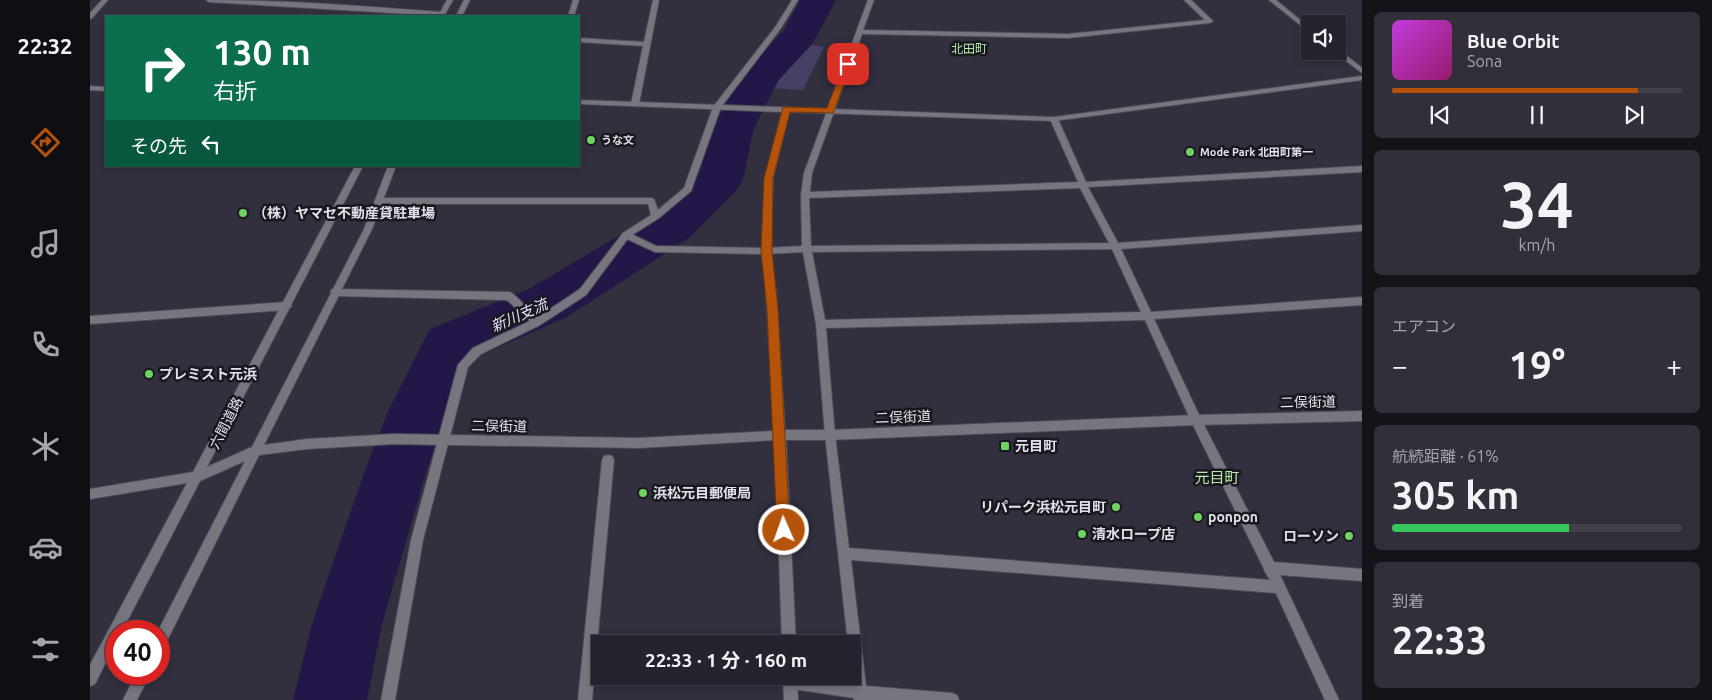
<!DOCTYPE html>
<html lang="ja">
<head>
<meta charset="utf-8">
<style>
	body { margin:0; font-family:Ubuntu,"Noto Sans JP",sans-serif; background:#322f3b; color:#f1f3f6; height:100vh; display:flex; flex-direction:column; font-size:19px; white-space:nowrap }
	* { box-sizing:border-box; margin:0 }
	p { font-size:16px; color:#a4a4aa }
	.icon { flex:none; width:28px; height:28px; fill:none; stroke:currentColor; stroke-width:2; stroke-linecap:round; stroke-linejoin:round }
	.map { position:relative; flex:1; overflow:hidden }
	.details { display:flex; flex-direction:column; gap:12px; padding:12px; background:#15131a; width:350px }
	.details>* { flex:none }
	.hud { position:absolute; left:15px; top:15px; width:475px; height:152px; border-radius:0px; box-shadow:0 2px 8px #0003,0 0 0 1px #42404b; background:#0b6e4f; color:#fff; overflow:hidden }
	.controls { position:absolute; left:1211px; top:15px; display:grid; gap:10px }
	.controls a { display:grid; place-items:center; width:45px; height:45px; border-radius:0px; background:#26232f; box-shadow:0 2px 8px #0003,0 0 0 1px #42404b; font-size:25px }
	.speed { position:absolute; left:15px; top:620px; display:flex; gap:10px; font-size:25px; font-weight:700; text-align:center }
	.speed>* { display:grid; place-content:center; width:65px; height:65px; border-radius:50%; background:#26232f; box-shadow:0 2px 8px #0003,0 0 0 1px #42404b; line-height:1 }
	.speed .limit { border:8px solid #d22; background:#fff; color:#111 }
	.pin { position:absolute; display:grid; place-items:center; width:42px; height:42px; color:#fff; margin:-21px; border-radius:10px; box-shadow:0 2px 8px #0006 }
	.me { position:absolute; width:55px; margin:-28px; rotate:358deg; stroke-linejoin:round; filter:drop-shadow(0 0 4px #0008) }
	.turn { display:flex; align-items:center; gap:18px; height:105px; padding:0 25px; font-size:22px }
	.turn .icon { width:65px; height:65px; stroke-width:2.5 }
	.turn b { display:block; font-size:35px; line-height:42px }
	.then { display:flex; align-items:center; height:48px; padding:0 25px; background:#0003; gap:10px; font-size:19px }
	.big { font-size:38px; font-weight:700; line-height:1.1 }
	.details .card { flex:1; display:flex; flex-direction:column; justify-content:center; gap:8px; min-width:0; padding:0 18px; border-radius:8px; background:#322f3b }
	.details .dial { align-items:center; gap:0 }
	.dial b { font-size:65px; line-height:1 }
	.song { display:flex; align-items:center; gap:15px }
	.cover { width:60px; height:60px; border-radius:8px; background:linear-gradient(135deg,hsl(290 70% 55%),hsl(320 70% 35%)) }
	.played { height:5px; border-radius:2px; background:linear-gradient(90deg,#b45309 85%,#42404b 85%) }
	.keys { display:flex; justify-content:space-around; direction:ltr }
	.heat { display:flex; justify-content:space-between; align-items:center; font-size:28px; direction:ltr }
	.charge { height:8px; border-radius:4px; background:linear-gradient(90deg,#34c759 61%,#42404b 0) }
	.trip { position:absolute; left:501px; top:635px; width:270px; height:50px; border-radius:0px; background:#26232f; box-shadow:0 2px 8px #0003,0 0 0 1px #42404b; font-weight:700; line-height:50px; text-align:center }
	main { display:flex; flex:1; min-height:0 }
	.dock { display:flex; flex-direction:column; width:90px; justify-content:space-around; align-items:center; background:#0f0e13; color:#a4a4aa }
	.dock .icon { width:35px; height:35px }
	.dock .active { color:#b45309 }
	.dock b { font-size:22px; color:#f1f3f6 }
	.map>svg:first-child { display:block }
	.green { fill:#464065 }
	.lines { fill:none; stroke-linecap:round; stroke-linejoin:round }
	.river { fill:#241748; fill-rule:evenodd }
	.minor-casing { stroke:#4e4b5b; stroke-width:2 }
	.tertiary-casing { stroke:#4e4b5b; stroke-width:2 }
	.minor { fill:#77767e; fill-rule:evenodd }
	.tertiary { fill:#77767e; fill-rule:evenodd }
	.route { fill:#b45309; stroke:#753606 }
	.poi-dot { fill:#6ed361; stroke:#19181f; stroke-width:2 }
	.labels { text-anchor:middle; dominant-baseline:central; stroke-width:5; stroke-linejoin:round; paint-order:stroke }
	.far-poi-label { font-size:11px; font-weight:bold; fill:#e2e0eb; stroke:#19181f; text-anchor:start }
	.far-neighbourhood-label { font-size:12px; fill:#b4eaac; stroke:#19181f }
	.poi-label { font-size:14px; font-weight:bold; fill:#e2e0eb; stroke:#19181f; text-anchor:start }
	.street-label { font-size:14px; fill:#e2e0eb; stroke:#19181f }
	.water-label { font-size:15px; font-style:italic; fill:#e1dcff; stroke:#19181f }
	.neighbourhood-label { font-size:15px; fill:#b4eaac; stroke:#19181f }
</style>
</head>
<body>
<main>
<nav class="dock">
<b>22:32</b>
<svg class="icon active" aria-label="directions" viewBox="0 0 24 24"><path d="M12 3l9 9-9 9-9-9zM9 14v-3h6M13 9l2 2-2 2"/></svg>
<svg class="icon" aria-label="music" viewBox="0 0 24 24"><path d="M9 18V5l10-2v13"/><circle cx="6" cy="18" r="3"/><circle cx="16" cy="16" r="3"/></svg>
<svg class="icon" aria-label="phone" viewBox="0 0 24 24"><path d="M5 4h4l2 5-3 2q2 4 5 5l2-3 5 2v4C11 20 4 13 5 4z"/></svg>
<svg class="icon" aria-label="climate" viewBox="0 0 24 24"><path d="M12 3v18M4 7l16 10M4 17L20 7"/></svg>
<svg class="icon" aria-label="car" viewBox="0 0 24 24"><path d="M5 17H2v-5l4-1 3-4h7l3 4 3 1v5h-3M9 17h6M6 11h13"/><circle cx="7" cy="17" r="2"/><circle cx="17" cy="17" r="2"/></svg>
<svg class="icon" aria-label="filters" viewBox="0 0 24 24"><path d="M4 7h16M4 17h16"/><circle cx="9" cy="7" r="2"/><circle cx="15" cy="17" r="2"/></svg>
</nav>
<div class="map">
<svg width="1272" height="700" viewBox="0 0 1272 700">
	<rect width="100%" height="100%" fill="#322f3f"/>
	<path class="green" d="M711,43l23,4 -21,43 -35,-2z"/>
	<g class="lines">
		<path class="river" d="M710,0h36l-23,43 -35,38 -25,50 -10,49 -7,11 -47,47 -122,79 -98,43 -23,51 -20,62 -44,151 -15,76h-74l19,-76 52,-151 24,-62 42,-82 99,-40 126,-75 44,-40 12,-43 30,-55 43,-46z"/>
		<g class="minor-casing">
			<g id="minor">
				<path d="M12,0h6l-16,18 -2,1v-6z"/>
				<path d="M116,0c79,0 157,6 236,12l3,2 -3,2 -233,-14z"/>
				<path d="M483,0h6l-5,16h-6z"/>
				<path d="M563,0h6l-20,104 -4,2 -4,-2 12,-58 -64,-4v-4l65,4z"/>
				<path d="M702,0h6l-17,28 -60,79 -30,84 -32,27 -30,19 -43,58 -46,30 -59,29 -13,13 -45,173 -28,160h-14l30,-160 47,-175 15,-17 57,-27 -23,-21 -172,-4 -5,-4 2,-3 177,3 3,1 26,24 42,-28 43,-56 28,-18 -3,-11h-269l-4,-3 4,-3h272l3,1 4,11 26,-22 29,-81 63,-81z"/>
				<path d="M778,0h6l-11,30 205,4 137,-14 -21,-20h7l22,21 -3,2 -142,15 -206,-4 -50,139 -2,19 268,-10 -28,-63 4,-2 4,2 28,63 276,-16v6l-274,15 30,56 244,-18v6l-241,18 30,63 211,-15v8l-208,14 46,98 74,145 88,7v12l-82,-6 59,125h-14l-49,-107 -425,-33 15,126 86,7 5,2 2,5h-105v-2l-68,-10 -2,-5 2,-5 5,-2 61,8v-40h-4l-23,-209 -9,-111 -13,-72 -37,2 -4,-3 4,-3 36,-2 -1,-51 3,-22zM990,188l29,55 -298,3 -2,-48zM1022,249l29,63 -316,8 -13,-68zM1055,320l47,103 71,144 2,5 5,8 -421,-32 -14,-113 -9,-107z"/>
				<path d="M1179,0h7l34,28v5z"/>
				<path d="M1248,49l24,19v5l-29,-22h5z"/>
				<path d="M0,86l16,1v4l-16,-1z"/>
				<path d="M197,302l5,4 -5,4 -197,14v-8z"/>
				<path d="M518,455l4,1 2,4 -22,240h-14l24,-240 2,-4z"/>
			</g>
		</g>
		<g class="tertiary-casing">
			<g id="tertiary">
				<path d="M357,0h6l-9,16h-6z"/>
				<path d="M374,0h6l-8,16h-6z"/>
				<path d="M1272,76v4l-308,41 -265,-9 -16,66 -3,73 6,40 9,139h45l366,-15 166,-4v10l-166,4 -366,15h-44l10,204h-14l-7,-204 -136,8 -245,-4 -87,5 -48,6 -95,192 -5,1 -1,-17 87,-170 -45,20 -78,150h-6v11l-21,42 -5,2v-21l97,-182 -97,16v-10l103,-17 162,-306h8l-156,301 45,-20 112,-218 24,-63h8l-24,63 -108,216 43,-6 87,-5 245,4 135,-7 -8,-140 -4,-37 -107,-2 -32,-15 -1,-2 1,-2h6l27,13 106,2 3,-70 17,-66 -203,-8v-4l475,17z"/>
				<path d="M46,674h14l-13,26h-14z"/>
				<path d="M693,676h14l1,24h-14z"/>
			</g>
		</g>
		<use href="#minor" class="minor"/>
		<use href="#tertiary" class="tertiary"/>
	</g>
	<path class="route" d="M758,61l4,3 -19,49 -43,-1 -17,66 -1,73 6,58 12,221 -1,4 -5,2 -5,-2 -2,-4 -10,-221 -6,-58 3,-73 19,-71 44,1 17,-44z"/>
	<g class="poi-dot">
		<circle cx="501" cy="140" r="5"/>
		<circle cx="1100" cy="152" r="5"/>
		<circle cx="153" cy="213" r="5"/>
		<circle cx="59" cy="374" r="5"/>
		<rect x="910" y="441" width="10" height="10" rx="2.5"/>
		<circle cx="553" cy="493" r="5"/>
		<circle cx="1026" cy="507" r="5"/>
		<circle cx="1108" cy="517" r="5"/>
		<circle cx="992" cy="534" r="5"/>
		<circle cx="1259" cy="536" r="5"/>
	</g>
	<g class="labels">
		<g class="far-poi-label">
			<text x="511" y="140">うな文</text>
			<text x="1110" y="152">Mode Park 北田町第一</text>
		</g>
		<g class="far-neighbourhood-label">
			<text x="879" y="48">北田町</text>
		</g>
		<g class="poi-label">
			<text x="163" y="213">（株）ヤマセ不動産貸駐車場</text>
			<text x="69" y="374">プレミスト元浜</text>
			<text x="925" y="446">元目町</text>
			<text x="563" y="493">浜松元目郵便局</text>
			<text x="1016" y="507" text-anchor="end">リパーク浜松元目町</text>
			<text x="1118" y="517">ponpon</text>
			<text x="1002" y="534">清水ロープ店</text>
			<text x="1249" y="536" text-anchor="end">ローソン</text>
		</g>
		<g class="street-label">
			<text transform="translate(1218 402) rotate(-1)">二俣街道</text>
			<text transform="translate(813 417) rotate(-2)">二俣街道</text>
			<text transform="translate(136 423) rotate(-63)">六間道路</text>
			<text transform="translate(409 426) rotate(1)">二俣街道</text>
		</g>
		<g class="water-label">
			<text transform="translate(429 315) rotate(-24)">新川支流</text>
		</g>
		<g class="neighbourhood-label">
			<text x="1127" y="477">元目町</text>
		</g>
	</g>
</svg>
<div class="controls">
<a><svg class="icon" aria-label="sound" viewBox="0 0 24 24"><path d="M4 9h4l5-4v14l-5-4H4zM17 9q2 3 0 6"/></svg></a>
</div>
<div class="speed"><div class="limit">40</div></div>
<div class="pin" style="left:758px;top:64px;background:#d93025"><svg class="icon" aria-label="arrive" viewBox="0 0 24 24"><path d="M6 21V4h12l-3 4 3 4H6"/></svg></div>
<svg class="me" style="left:694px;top:530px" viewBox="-20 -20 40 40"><circle r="17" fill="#b45309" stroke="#fff" stroke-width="3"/><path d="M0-11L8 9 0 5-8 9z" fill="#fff"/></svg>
<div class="trip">22:33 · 1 分 · 160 m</div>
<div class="hud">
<div class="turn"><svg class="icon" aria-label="right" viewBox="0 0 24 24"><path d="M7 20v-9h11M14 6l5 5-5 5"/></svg><div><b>130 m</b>右折</div></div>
<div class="then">その先<svg class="icon" aria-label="left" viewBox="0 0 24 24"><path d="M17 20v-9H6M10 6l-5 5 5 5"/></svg></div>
</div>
</div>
<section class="details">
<div class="card">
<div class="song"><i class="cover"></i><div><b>Blue Orbit</b><p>Sona</p></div></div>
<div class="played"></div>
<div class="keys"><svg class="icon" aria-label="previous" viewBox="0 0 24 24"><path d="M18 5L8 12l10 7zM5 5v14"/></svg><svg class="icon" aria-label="pause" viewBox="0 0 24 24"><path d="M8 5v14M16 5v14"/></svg><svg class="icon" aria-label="next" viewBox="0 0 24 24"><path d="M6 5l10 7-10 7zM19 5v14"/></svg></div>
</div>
<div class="card dial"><b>34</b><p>km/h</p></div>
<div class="card"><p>エアコン</p>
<div class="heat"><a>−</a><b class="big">19°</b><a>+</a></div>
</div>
<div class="card"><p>航続距離 · 61%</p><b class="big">305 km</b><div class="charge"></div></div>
<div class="card"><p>到着</p><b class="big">22:33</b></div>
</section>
</main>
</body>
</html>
